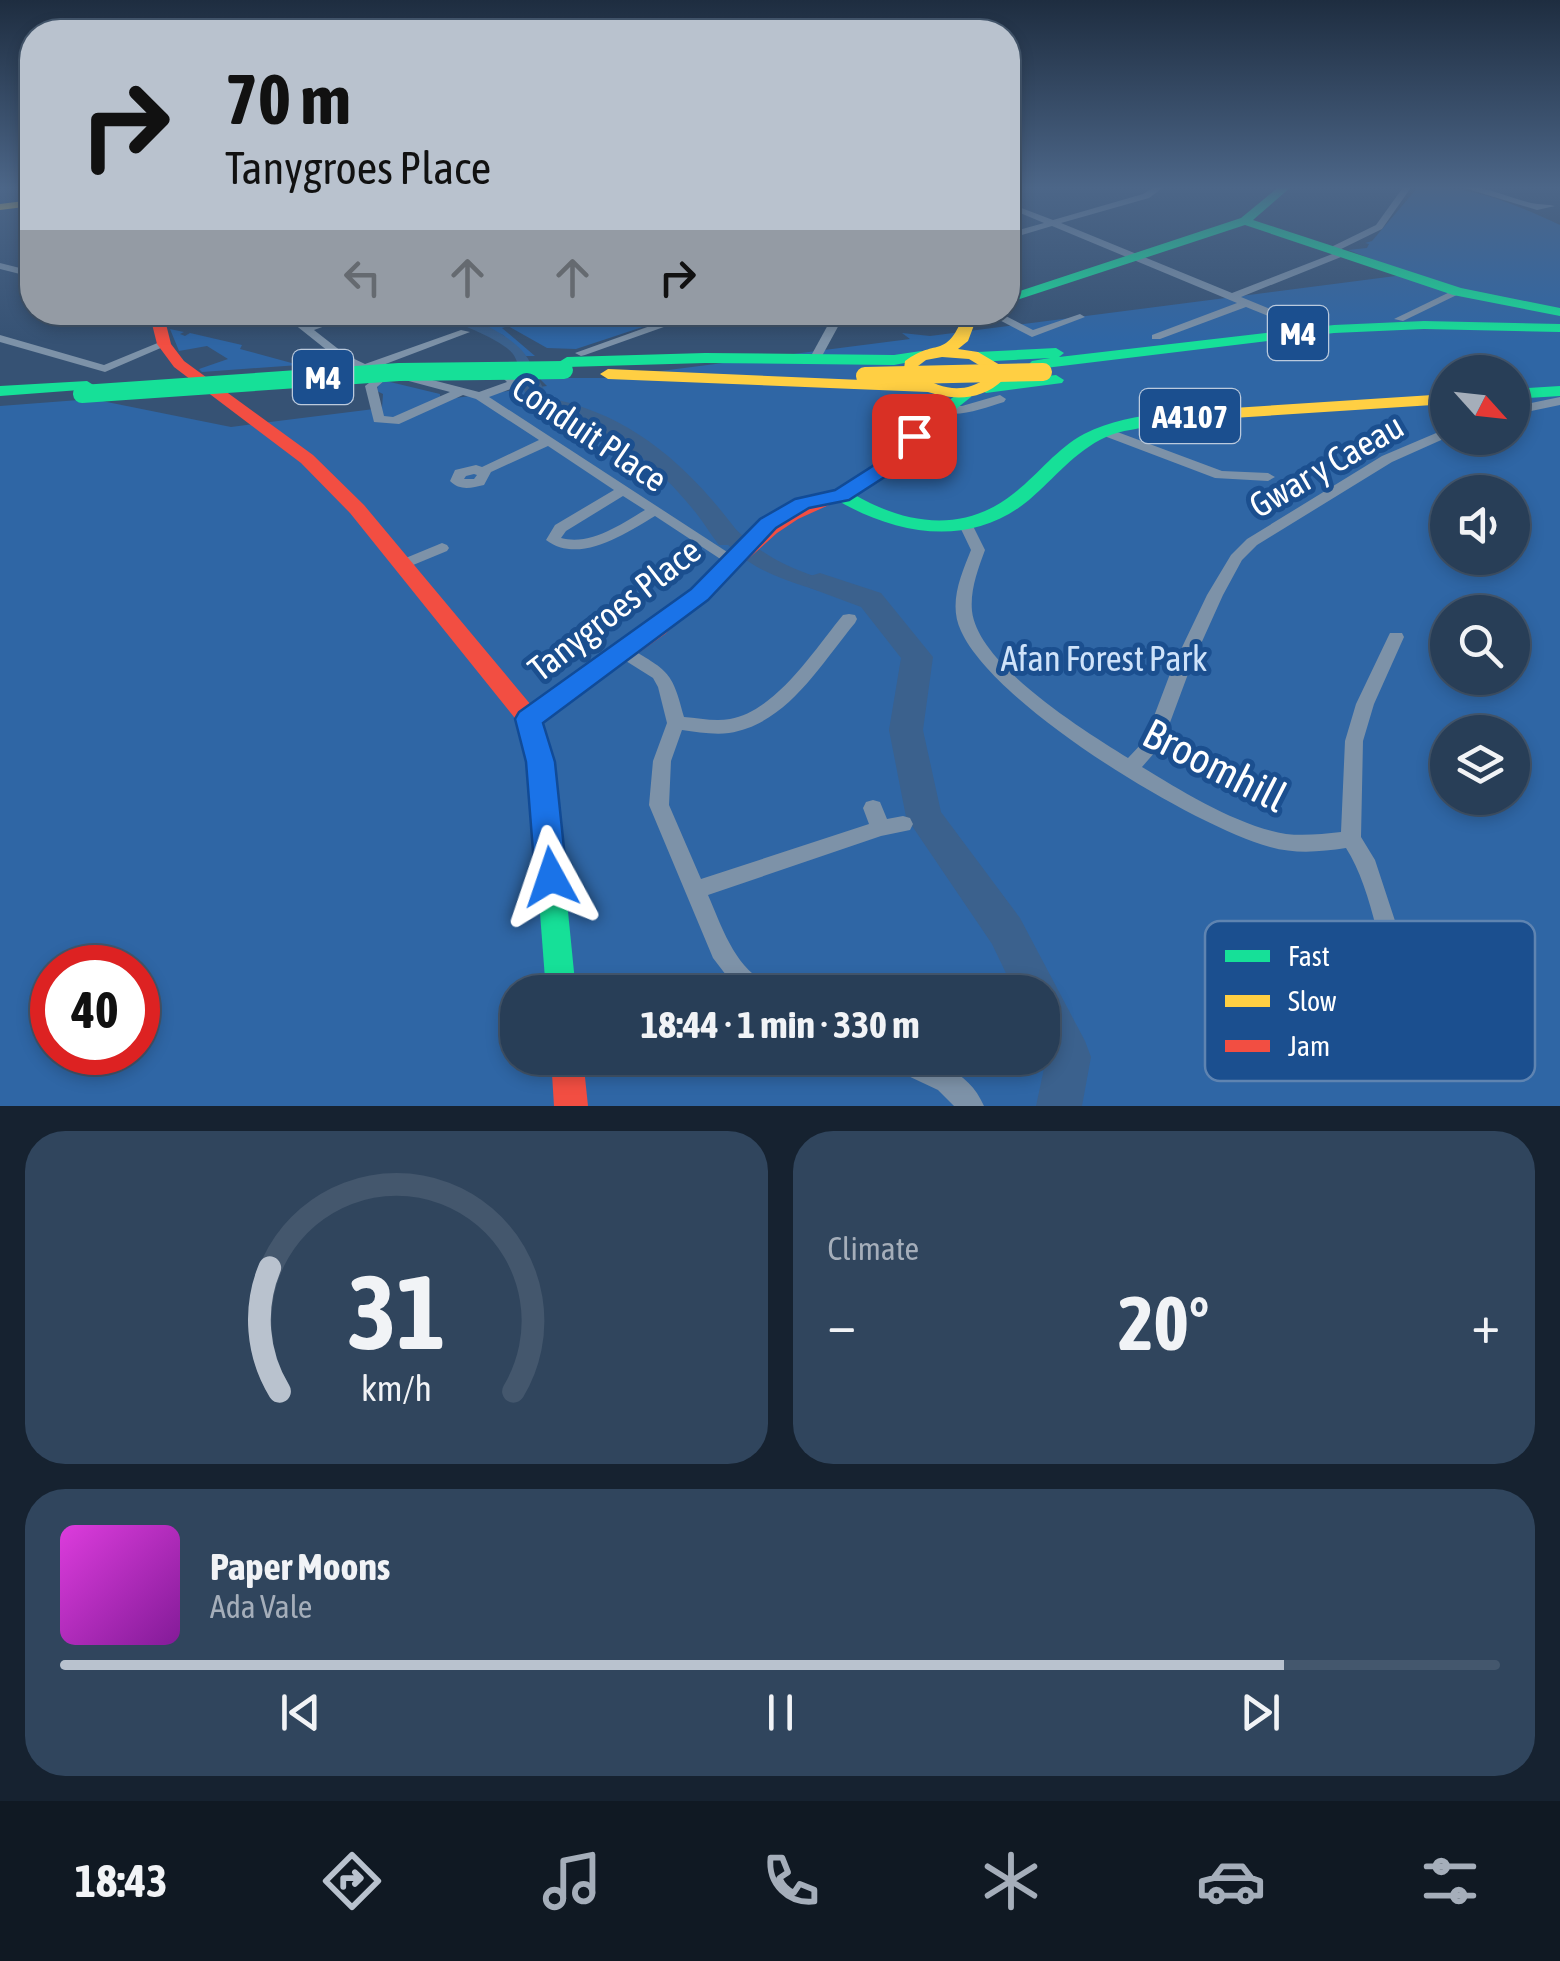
<!DOCTYPE html>
<html lang="en">
<head>
<meta charset="utf-8">
<style>
	body { margin:0; font-family:"Asap Condensed",sans-serif; background:#30455d; color:#f1f3f6; height:100vh; display:flex; flex-direction:column; font-size:38px; white-space:nowrap }
	* { box-sizing:border-box; margin:0 }
	p { font-size:32px; color:#a5aeba }
	.icon { flex:none; width:55px; height:55px; fill:none; stroke:currentColor; stroke-width:2; stroke-linecap:round; stroke-linejoin:round }
	.map { position:relative; height:1106px; overflow:hidden }
	.panel { display:flex; flex-direction:column; gap:25px; padding:25px; background:#162230; flex:1 }
	.panel>* { flex:none }
	.top-card { position:absolute; left:20px; top:20px; width:1000px; height:305px; border-radius:40px; box-shadow:0 5px 15px #0003,0 0 0 2px #44576d; background:#b9c2ce; color:#111; overflow:hidden }
	.needle { width:65px; rotate:117deg }
	.buttons { position:absolute; left:1430px; top:355px; display:grid; gap:20px }
	.buttons a { display:grid; place-items:center; width:100px; height:100px; border-radius:50%; background:#283e57; box-shadow:0 5px 15px #0003,0 0 0 2px #44576d; font-size:50px }
	.speed { position:absolute; left:30px; top:945px; display:flex; gap:20px; font-size:50px; font-weight:700; text-align:center }
	.speed>* { display:grid; place-content:center; width:130px; height:130px; border-radius:50%; background:#283e57; box-shadow:0 5px 15px #0003,0 0 0 2px #44576d; line-height:1 }
	.speed .limit { border:15px solid #d22; background:#fff; color:#111 }
	.pin { position:absolute; display:grid; place-items:center; width:85px; height:85px; color:#fff; margin:-42px; border-radius:20px; box-shadow:0 5px 15px #0006 }
	.me { position:absolute; width:110px; margin:-55px; rotate:355deg; stroke-linejoin:round; filter:drop-shadow(0 0 8px #0008) }
	.turn { display:flex; align-items:center; gap:35px; height:210px; padding:0 40px; font-size:45px }
	.turn .icon { width:130px; height:130px; stroke-width:2.5 }
	.turn b { display:block; font-size:70px; line-height:85px }
	.lanes { display:flex; align-items:center; height:95px; padding:0 40px; background:#0003; justify-content:center; gap:50px; direction:ltr }
	.lanes .off { opacity:.35 }
	.big { font-size:75px; font-weight:700; line-height:1.1 }
	.panel .card { flex:1; display:flex; flex-direction:column; justify-content:center; gap:15px; min-width:0; padding:0 35px; border-radius:40px; background:#30455d }
	.panel .dial { align-items:center; gap:0 }
	.dial svg { height:260px; overflow:visible; fill:none; stroke:#44576d; stroke-width:7; stroke-linecap:round; text-anchor:middle }
	.dial text { fill:#f1f3f6; stroke:none }
	.song { display:flex; align-items:center; gap:30px }
	.cover { width:120px; height:120px; border-radius:15px; background:linear-gradient(135deg,hsl(300 70% 55%),hsl(290 70% 35%)) }
	.played { height:10px; border-radius:5px; background:linear-gradient(90deg,#b9c2ce 85%,#44576d 85%) }
	.keys { display:flex; justify-content:space-around; direction:ltr }
	.heat { display:flex; justify-content:space-between; align-items:center; font-size:55px; direction:ltr }
	.panel .tiles { flex:1; display:grid; gap:25px; grid-template-columns:1fr 1fr }
	.card:last-child { grid-column:span 2 }
	.trip { position:absolute; left:500px; top:975px; width:560px; height:100px; border-radius:40px; background:#283e57; box-shadow:0 5px 15px #0003,0 0 0 2px #44576d; font-weight:700; line-height:100px; text-align:center }
	.tab-bar { display:flex; height:160px; justify-content:space-around; align-items:center; background:#101923; color:#a5aeba }
	.tab-bar .icon { width:70px; height:70px }
	.tab-bar .active { color:#b9c2ce }
	.tab-bar b { font-size:45px; color:#f1f3f6 }
	.map>svg:first-child { display:block }
	.green { fill:#2f66a5; fill-rule:evenodd }
	.water { fill:#3b618d }
	.lines { fill:none; stroke-linecap:round; stroke-linejoin:round }
	.river { fill:#3b618d; fill-rule:evenodd }
	.street { fill:#7d92a8; fill-rule:evenodd }
	.fast { fill:#16e098; fill-rule:evenodd }
	.slow { fill:#ffcf43; fill-rule:evenodd }
	.jam { fill:#f24e42; fill-rule:evenodd }
	.fast-bridge { stroke:#16e098; stroke-width:18 }
	.slow-bridge { stroke:#ffcf43; stroke-width:18 }
	.route { fill:#1a73e8; stroke:#114b97; stroke-width:2.5 }
	.labels { text-anchor:middle; dominant-baseline:central; stroke-width:10; stroke-linejoin:round; paint-order:stroke }
	.shield { fill:#1b4f8f; stroke:#bbcadd; stroke-width:2.5 }
	.shield-label { font-size:32px; font-weight:bold; fill:#fff }
	.street-label { font-size:35px; fill:#fff; stroke:#1b4f8f }
	.park-label { font-size:35px; fill:#cfe3fa; stroke:#1b4f8f }
	.near-street-label { font-size:42px; fill:#fff; stroke:#1b4f8f }
	.key { fill:#1b4f8f; stroke:#5f84b1; stroke-width:2.5 }
	.key-label { font-size:28px; fill:#fff }
</style>
</head>
<body>
<div class="map">
<svg width="1560" height="1106" viewBox="0 0 1560 1106">
	<rect width="100%" height="100%" fill="#365274"/>
	<g class="green">
		<path d="M1419,186c51,0 95,17 141,39v881h-1560v-700l92,-7 139,28 151,-19 1,-14 -6,-3 1,-7 8,-3 54,13v6l107,-14 -8,-8h67l304,-39 -8,-6 28,3 481,-62 -63,-24 19,-2 2,-4 -4,-1 7,-2zM1448,372h64v66h-64zM1448,492h64v66h-64zM1448,612h64v66h-64zM1448,732h64v66h-64zM52,968h86v84h-86zM518,992h524v66h-524z"/>
		<path d="M448,313h237l-109,36 -29,-1 -39,-22 -6,2 33,28h-10l-22,-21z"/>
		<path d="M170,329l14,3 -4,2 5,2 5,-3 52,12 -2,4 59,16 -97,7 -3,-3 29,-10 -21,-13 -28,5z"/>
	</g>
	<g class="water">
		<path d="M436,313c27,-1 70,18 88,40 11,14 16,34 28,49l47,13 -11,4c-17,-9 -46,-3 -59,-20 -9,-11 -7,-32 -16,-45 -11,-15 -58,-31 -77,-41z"/>
		<path d="M715,507c48,56 77,62 144,84l-6,10c-66,-21 -115,-27 -151,-91z"/>
	</g>
	<g class="lines">
		<g class="river">
			<path d="M558,400c81,19 137,73 185,139l-4,6h-20c-8,-10 -15,-22 -23,-32 -39,-49 -85,-86 -146,-101l-3,-5 3,-5z"/>
			<path d="M820,573l61,20 52,64 -10,73 18,82 79,106 65,123 6,16 -9,49h-46l10,-47 -4,-8v-59h-27l-23,-48 -86,-127 -17,-87 12,-72 -40,-51 -51,-19 -4,-6 4,-6z"/>
		</g>
		<g class="street">
			<path d="M1008,186h8l-8,3z"/>
			<path d="M1156,186h9l-16,12 -88,25 171,70 108,-42h6v4l-105,42 63,26v4h-8l-50,-20 -86,32h-8v-4l85,-32 -185,-77 -44,13v-6l36,-10 -36,-15v-5l45,17 90,-26z"/>
			<path d="M1404,186h8l-30,43 -47,23h-6v-4l47,-23z"/>
			<path d="M1458,186c25,-1 49,11 73,17 9,2 17,1 24,3l-18,4z"/>
			<path d="M0,263l32,8v6l-32,-8z"/>
			<path d="M1454,290l9,2 -60,29 -9,-2z"/>
			<path d="M279,312h12l17,13 39,-13h17l-50,18 32,25 19,9 96,-34 9,2 -95,36 3,3 -6,3 -34,-15z"/>
			<path d="M689,312h17l-121,43 -4,1 -6,-3z"/>
			<path d="M835,312h11l-24,44h-8l-2,-2z"/>
			<path d="M984,312h14l35,18 47,-16 5,3 -53,20z"/>
			<path d="M0,335l104,30 56,-23 4,-1 6,3 -65,28 -105,-30z"/>
			<path d="M386,370l6,4 -15,13 7,29 9,1 57,-25 -45,-12v-4l4,-2 70,18 28,-10 -7,-7 6,-4 14,9 -4,7 -27,10 252,164 -3,3h-10l-73,-48c-30,18 -76,49 -109,24l9,-15 59,-35 -66,-44 -57,26 -7,13c-13,3 -24,6 -34,-4l5,-11 21,-5 6,2 57,-27 -63,-41 -13,-4 -64,29 -25,-2 -9,-36zM474,474l3,1 -3,4h-10l2,-3zM623,496l22,14c-24,14 -54,36 -84,28l5,-7z"/>
			<path d="M1000,395l6,4 -2,3c-21,6 -48,18 -68,8l6,-4h20z"/>
			<path d="M1560,397v8l-48,10v-8z"/>
			<path d="M1104,427l118,44 46,2 7,4 -7,4 -53,-3 -116,-44 -1,-3z"/>
			<path d="M1448,428v9l-56,25 -135,83 -15,15 -19,35 -32,71 -29,78 -20,23c41,25 96,59 144,67 18,2 37,0 55,-2l4,-91 11,-37 32,-67 2,-4h12l2,4 -30,67 -11,37 -2,96 14,23 25,76 18,80 -4,8 -8,3 -8,-3 -4,-8c-10,-50 -21,-126 -48,-168 -26,4 -51,6 -76,-1 -79,-22 -275,-141 -309,-216 -13,-27 0,-56 10,-81l-11,-23 7,-4 5,1 13,26c-7,19 -15,40 -13,61 6,54 111,119 156,147l17,-18 28,-74 34,-71 24,-40 16,-16 135,-83z"/>
			<path d="M442,543l5,2 2,3 -2,3 -46,19 -8,-5 3,-3z"/>
			<path d="M849,614l6,1 2,4 -2,4c-35,42 -68,101 -126,110 -15,2 -32,-1 -47,-3l-11,31 -2,44 32,74 168,-55 -6,-16 3,-6 7,-2 7,2 7,17 16,-3 7,2 3,6 -3,6 -29,6 -173,59c14,32 27,74 61,89l4,8h-34l-26,-34 -64,-153 4,-44 14,-38 -9,-36 -5,-9 -35,-22 -2,-4 2,-4h12c39,24 42,23 54,69 15,1 31,5 46,2 46,-8 85,-70 113,-104z"/>
			<path d="M886,1058c39,-2 81,8 98,48h-30l-16,-16 -49,-23z"/>
		</g>
		<g class="fast">
			<path d="M1280,186h12l-39,34 208,68 99,20v8l-107,-21 -208,-70 -237,78v-8l233,-77z"/>
			<path d="M1424,321l136,3v8l-136,-3 -90,4 -297,36 -8,-5 3,-3 18,-3 -73,4 -8,-5 8,-5 79,-4 8,5 -5,4 275,-32z"/>
			<path d="M921,351l5,2v6l-32,6 -189,-2 -138,4 -8,-5 8,-5 138,-4 189,2z"/>
			<path d="M1056,375l8,5 -2,3 -76,10 -8,-5 8,-5z"/>
			<path d="M87,381l8,5 -2,3 -93,7v-10z"/>
			<path d="M1560,386v10l-48,3v-10z"/>
			<path d="M965,389l6,2v6l-44,35 -25,32 -47,31c52,30 109,38 158,-1 25,-19 43,-45 71,-60 25,-13 54,-18 82,-21 14,-1 33,-6 44,2 -14,11 -77,9 -104,22 -31,14 -51,41 -77,63 -59,49 -133,35 -194,-1l-2,-4 2,-4 55,-35 25,-32z"/>
			<path d="M546,810l9,3 4,8 17,171h-30l-13,-171 4,-8z"/>
		</g>
		<g class="slow">
			<path d="M32,200v6l-32,4v-6z"/>
			<path d="M965,312h14l-11,29 -10,8 20,3 22,13 3,15c-21,20 -48,21 -75,12l-320,-13 -8,-5 8,-5 301,13 -6,-5 2,-16c33,-24 41,0 60,-49zM942,357l27,2 18,11v8c-23,16 -45,12 -68,-3l-1,-9 8,-6z"/>
			<path d="M1448,394v10l-246,16 -8,-5 8,-5z"/>
		</g>
		<g class="jam">
			<path d="M149,312h14l8,32 13,17 129,94 51,50 167,200c46,-30 92,-59 134,-94 60,-49 99,-101 177,-122l9,6 -53,24 -21,14 -112,101 -123,88 12,40 5,59 -4,8 -9,3 -9,-3 -4,-8 -5,-59 -10,-40 -168,-209 -49,-50 -127,-96 -17,-23z"/>
			<path d="M551,1058h32l5,48h-34z"/>
		</g>
		<path class="fast-bridge" d="M82,394l317,-22 165,-2"/>
		<path class="slow-bridge" d="M865,376l178,-4"/>
	</g>
	<linearGradient id="sky" x2="0" y2="1"><stop stop-color="#1e2d40"/><stop offset="0.55" stop-color="#4c6688"/><stop offset="1" stop-color="#4c6688" stop-opacity="0"/></linearGradient>
	<rect width="1560" height="341" fill="url(#sky)"/>
	<path class="route" d="M914,430l10,6 -27,33 -48,31 -40,8 -33,20 -68,72 -165,123 12,39 12,115 -5,10 -11,4 -11,-4 -5,-10 -9,-115 -11,-43 4,-7 172,-123 69,-70 35,-20 40,-9 47,-30 25,-28z"/>
	<g class="labels">
		<g class="shield">
			<rect x="1268" y="306" width="60" height="54" rx="8"/>
			<rect x="293" y="350" width="60" height="54" rx="8"/>
			<rect x="1140" y="389" width="100" height="54" rx="8"/>
		</g>
		<g class="shield-label">
			<text x="1298" y="333">M4</text>
			<text x="323" y="377">M4</text>
			<text x="1190" y="416">A4107</text>
		</g>
		<g class="street-label">
			<text transform="translate(590 433) rotate(34)">Conduit Place</text>
			<text transform="translate(1326 465) rotate(-30)">Gwar y Caeau</text>
			<text transform="translate(614 609) rotate(-38)">Tanygroes Place</text>
		</g>
		<g class="park-label">
			<text x="1104" y="658">Afan Forest Park</text>
		</g>
		<g class="near-street-label">
			<text transform="translate(1215 765) rotate(27)">Broomhill</text>
		</g>
	</g>
	<rect x="1205" y="921" width="330" height="160" rx="15" class="key"/>
	<rect x="1225" y="950" width="45" height="12" fill="#16e098"/>
	<rect x="1225" y="995" width="45" height="12" fill="#ffcf43"/>
	<rect x="1225" y="1040" width="45" height="12" fill="#f24e42"/>
	<g class="key-label">
		<text x="1288" y="966">Fast</text>
		<text x="1288" y="1011">Slow</text>
		<text x="1288" y="1056">Jam</text>
	</g>
</svg>
<div class="buttons">
<a><svg class="needle" viewBox="-14 -14 28 28"><path d="M0-13l5 13h-10z" fill="#e53935"/><path d="M0 13l5-13h-10z" fill="#a5aeba"/></svg></a>
<a><svg class="icon" aria-label="sound" viewBox="0 0 24 24"><path d="M4 9h4l5-4v14l-5-4H4zM17 9q2 3 0 6"/></svg></a>
<a><svg class="icon" aria-label="search" viewBox="0 0 24 24"><circle cx="10" cy="10" r="6"/><path d="M15 15l6 6"/></svg></a>
<a><svg class="icon" aria-label="layers" viewBox="0 0 24 24"><path d="M12 4l9 5-9 5-9-5zM3 14l9 5 9-5"/></svg></a>
</div>
<div class="speed"><div class="limit">40</div></div>
<div class="pin" style="left:914px;top:436px;background:#d93025"><svg class="icon" aria-label="arrive" viewBox="0 0 24 24"><path d="M6 21V4h12l-3 4 3 4H6"/></svg></div>
<svg class="me" style="left:551px;top:877px" viewBox="-20 -20 40 40"><path d="M0-17L14 15 0 8-14 15z" fill="#1a73e8" stroke="#fff" stroke-width="4"/></svg>
<div class="trip">18:44 · 1 min · 330 m</div>
<div class="top-card">
<div class="turn"><svg class="icon" aria-label="right" viewBox="0 0 24 24"><path d="M7 20v-9h11M14 6l5 5-5 5"/></svg><div><b>70 m</b>Tanygroes Place</div></div>
<div class="lanes"><svg class="icon off" aria-label="left" viewBox="0 0 24 24"><path d="M17 20v-9H6M10 6l-5 5 5 5"/></svg><svg class="icon off" aria-label="ahead" viewBox="0 0 24 24"><path d="M12 20V5M6 11l6-6 6 6"/></svg><svg class="icon off" aria-label="ahead" viewBox="0 0 24 24"><path d="M12 20V5M6 11l6-6 6 6"/></svg><svg class="icon" aria-label="right" viewBox="0 0 24 24"><path d="M7 20v-9h11M14 6l5 5-5 5"/></svg></div>
</div>
</div>
<section class="panel">
<div class="tiles">
<div class="card dial"><svg viewBox="0 0 100 80">
<path d="M14 69A42 42 0 1 1 86 69"/>
<path d="M14 69A42 42 0 0 1 11 31" stroke="#b9c2ce"/>
<text x="50" y="56" font-size="32" font-weight="700">31</text>
<text x="50" y="72" font-size="11">km/h</text>
</svg></div>
<div class="card"><p>Climate</p>
<div class="heat"><a>−</a><b class="big">20°</b><a>+</a></div>
</div>
<div class="card">
<div class="song"><i class="cover"></i><div><b>Paper Moons</b><p>Ada Vale</p></div></div>
<div class="played"></div>
<div class="keys"><svg class="icon" aria-label="previous" viewBox="0 0 24 24"><path d="M18 5L8 12l10 7zM5 5v14"/></svg><svg class="icon" aria-label="pause" viewBox="0 0 24 24"><path d="M8 5v14M16 5v14"/></svg><svg class="icon" aria-label="next" viewBox="0 0 24 24"><path d="M6 5l10 7-10 7zM19 5v14"/></svg></div>
</div>
</div>
</section>
<nav class="tab-bar">
<b>18:43</b>
<svg class="icon active" aria-label="directions" viewBox="0 0 24 24"><path d="M12 3l9 9-9 9-9-9zM9 14v-3h6M13 9l2 2-2 2"/></svg>
<svg class="icon" aria-label="music" viewBox="0 0 24 24"><path d="M9 18V5l10-2v13"/><circle cx="6" cy="18" r="3"/><circle cx="16" cy="16" r="3"/></svg>
<svg class="icon" aria-label="phone" viewBox="0 0 24 24"><path d="M5 4h4l2 5-3 2q2 4 5 5l2-3 5 2v4C11 20 4 13 5 4z"/></svg>
<svg class="icon" aria-label="climate" viewBox="0 0 24 24"><path d="M12 3v18M4 7l16 10M4 17L20 7"/></svg>
<svg class="icon" aria-label="car" viewBox="0 0 24 24"><path d="M5 17H2v-5l4-1 3-4h7l3 4 3 1v5h-3M9 17h6M6 11h13"/><circle cx="7" cy="17" r="2"/><circle cx="17" cy="17" r="2"/></svg>
<svg class="icon" aria-label="filters" viewBox="0 0 24 24"><path d="M4 7h16M4 17h16"/><circle cx="9" cy="7" r="2"/><circle cx="15" cy="17" r="2"/></svg>
</nav>
</body>
</html>
